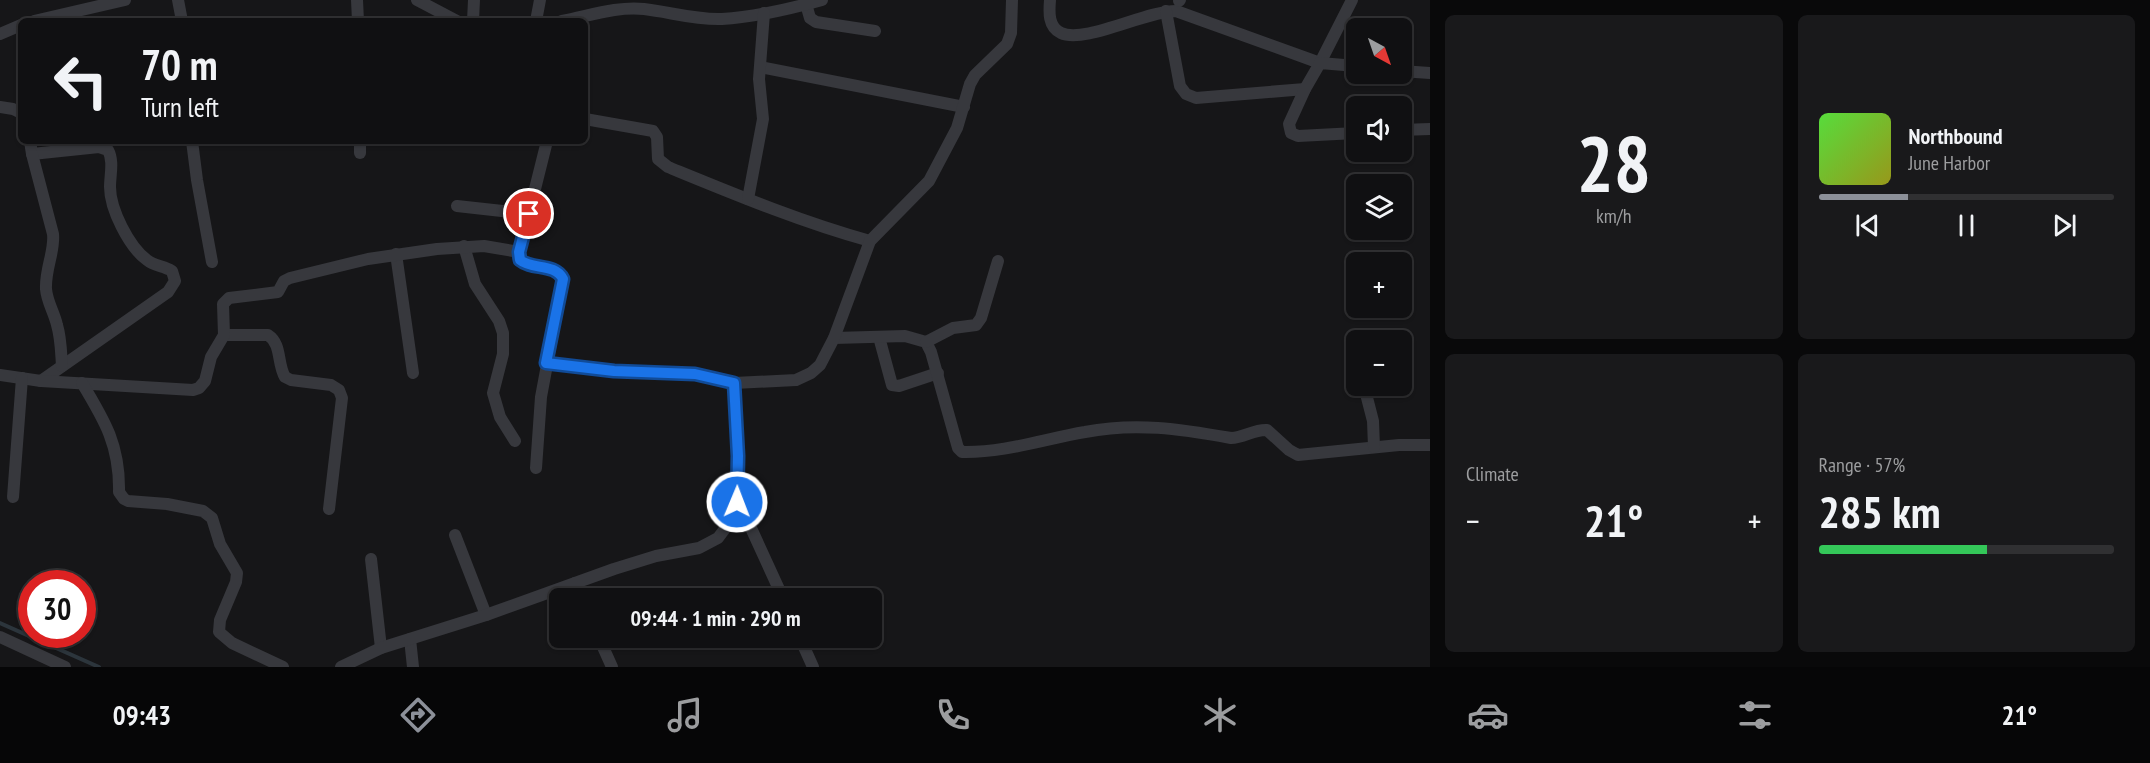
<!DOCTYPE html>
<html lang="en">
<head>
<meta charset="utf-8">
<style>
	body { margin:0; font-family:"PT Sans Narrow",sans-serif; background:#19191b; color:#f1f3f6; height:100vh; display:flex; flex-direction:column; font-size:22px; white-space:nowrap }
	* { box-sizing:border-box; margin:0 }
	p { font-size:20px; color:#9c9d9f }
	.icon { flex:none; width:33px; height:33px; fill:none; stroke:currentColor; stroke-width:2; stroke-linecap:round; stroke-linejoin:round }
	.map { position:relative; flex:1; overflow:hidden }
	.sheet { display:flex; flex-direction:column; gap:15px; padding:15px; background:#09090a; width:720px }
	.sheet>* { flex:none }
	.hud { position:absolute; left:18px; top:18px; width:570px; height:126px; border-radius:9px; box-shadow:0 2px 4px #0004,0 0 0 2px #303032; background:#101012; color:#f1f3f6; overflow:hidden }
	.needle { width:39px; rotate:140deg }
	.controls { position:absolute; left:1346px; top:18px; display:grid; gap:12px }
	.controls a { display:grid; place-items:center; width:66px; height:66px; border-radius:9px; background:#101012; box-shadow:0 2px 4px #0004,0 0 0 2px #303032; font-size:30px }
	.speed { position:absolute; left:18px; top:570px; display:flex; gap:12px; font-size:30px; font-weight:700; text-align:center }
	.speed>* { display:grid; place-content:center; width:78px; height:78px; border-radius:50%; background:#101012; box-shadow:0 2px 4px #0004,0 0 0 2px #303032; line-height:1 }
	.speed .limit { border:9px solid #d22; background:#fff; color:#111 }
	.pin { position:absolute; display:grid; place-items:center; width:51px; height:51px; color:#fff; margin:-26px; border:3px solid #fff; border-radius:50%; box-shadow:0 2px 6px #0007 }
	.me { position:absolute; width:66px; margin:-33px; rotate:1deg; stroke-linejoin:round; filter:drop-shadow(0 0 4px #0008) }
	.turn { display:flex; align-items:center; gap:21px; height:126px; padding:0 24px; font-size:27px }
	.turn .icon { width:78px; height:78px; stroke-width:2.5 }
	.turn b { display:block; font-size:42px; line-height:51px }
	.big { font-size:45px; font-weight:700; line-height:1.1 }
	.sheet .widget { flex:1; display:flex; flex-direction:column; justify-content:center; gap:9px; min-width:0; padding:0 21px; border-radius:9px; background:#19191b }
	.sheet .dial { align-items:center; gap:0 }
	.dial b { font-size:78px; line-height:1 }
	.song { display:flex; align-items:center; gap:18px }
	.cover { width:72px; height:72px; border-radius:9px; background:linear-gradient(135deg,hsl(110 70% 55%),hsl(60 70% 35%)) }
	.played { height:6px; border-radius:3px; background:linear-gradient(90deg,#8c9099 30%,#303032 30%) }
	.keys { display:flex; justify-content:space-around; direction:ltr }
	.heat { display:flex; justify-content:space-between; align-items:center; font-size:33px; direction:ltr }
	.charge { height:9px; border-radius:4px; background:linear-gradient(90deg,#34c759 57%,#303032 0) }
	.sheet .tiles { flex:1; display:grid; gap:15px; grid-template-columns:repeat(2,1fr) }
	.trip { position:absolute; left:549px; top:588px; width:333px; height:60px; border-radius:9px; background:#101012; box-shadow:0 2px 4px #0004,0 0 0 2px #303032; font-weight:700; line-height:60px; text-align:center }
	.tab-bar { display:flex; height:96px; justify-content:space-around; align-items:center; background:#060607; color:#9c9d9f }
	.tab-bar .icon { width:42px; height:42px }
	.tab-bar .active { color:#8c9099 }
	.tab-bar b { font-size:27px; color:#f1f3f6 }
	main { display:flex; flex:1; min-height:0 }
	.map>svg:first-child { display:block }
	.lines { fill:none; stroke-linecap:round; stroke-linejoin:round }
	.stream { stroke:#2c353c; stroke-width:4 }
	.street { stroke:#37383d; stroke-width:12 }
	.route-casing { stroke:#114b97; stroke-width:15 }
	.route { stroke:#1a73e8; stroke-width:10 }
</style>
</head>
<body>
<main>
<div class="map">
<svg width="1430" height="667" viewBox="0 0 1430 667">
	<rect width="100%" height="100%" fill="#161618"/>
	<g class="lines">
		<path class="stream" d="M0,623l99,44"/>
		<g class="street">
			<path d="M178,0l4,21"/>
			<path d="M357,0l1,21"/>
			<path d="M417,0l40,21"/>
			<path d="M1050,0c-1,12 -2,27 11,33 23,11 85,-22 115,-22l144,52 32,-63"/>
			<path d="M1179,1l1,-1"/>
			<path d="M806,4l4,14 6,4 59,9"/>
			<path d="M1166,11l14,75 6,8 10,4 109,-9"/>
			<path d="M34,21l91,-21"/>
			<path d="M473,21l1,-21"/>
			<path d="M536,21l4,-21"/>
			<path d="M562,21c27,-5 55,-15 82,-12 26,3 51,11 78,10 33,-2 68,-10 100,-19"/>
			<path d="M0,34l21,-9"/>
			<path d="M1356,66l-36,-3 -15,26 -16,35 2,9 7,3 58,-3"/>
			<path d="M760,67l204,40"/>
			<path d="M1401,71l29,2"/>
			<path d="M0,107l13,2 8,4"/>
			<path d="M585,119l68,12 4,6 1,22 10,8c66,27 133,55 202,74"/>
			<path d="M1401,130l29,-1"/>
			<path d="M30,141l2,13 67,-7 9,3c6,11 2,25 2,37 0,22 19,60 37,73 7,6 17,6 25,11l3,10 -7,11 -127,89"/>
			<path d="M192,141l5,39 15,82"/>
			<path d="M360,141v12"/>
			<path d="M32,154l21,80c2,17 -8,35 -7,55 1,13 8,23 11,36 4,13 4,27 5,41"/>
			<path d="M748,199l15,-80 -4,-40 5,-66"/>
			<path d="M457,206l72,8"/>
			<path d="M464,246l11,38 24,37 4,12v21l-10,39 7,24 15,24"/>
			<path d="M396,254l17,119"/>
			<path d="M224,335h44c14,9 9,29 17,42l6,3 40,5 8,5 3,8 -13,111"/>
			<path d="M879,337l13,48 7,1 39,-13"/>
			<path d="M834,338l71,-2 21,6 5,10 27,96 4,4c42,1 82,-13 123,-20 51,-10 95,-3 146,6 13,0 23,-9 36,-8l22,20 9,5 101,-10h31"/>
			<path d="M1352,338l4,17"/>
			<path d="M926,342l27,-14 23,-3 5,-7 17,-57"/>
			<path d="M547,363l67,8 81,3 39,9"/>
			<path d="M0,375l41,6 152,9 6,-2 6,-7 6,-24 13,-22 -1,-31 6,-6 49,-6 6,-11 6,-3 78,-19 69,-10 47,-3 35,6"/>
			<path d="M82,383c23,38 38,63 37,109l5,7 4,2 39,3 36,7 9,7 8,26 17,29 -1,9 -16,38 -1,12 13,11 51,24"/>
			<path d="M1364,386l9,35 1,26"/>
			<path d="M536,468l5,-71 22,-118 -7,-8 -33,-8 -5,-6 29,-116"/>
			<path d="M13,497l9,-119"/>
			<path d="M733,518l18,10 32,70"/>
			<path d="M455,535l31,80"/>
			<path d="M371,559l10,89"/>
			<path d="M575,583l7,15"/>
			<path d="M0,637l65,30"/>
			<path d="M599,638l13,29"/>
			<path d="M800,638l13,29"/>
			<path d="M410,639l3,28"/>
			<path d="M341,667l40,-19 105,-33 128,-46 42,-13 43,-8 19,-10 15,-20 4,-16 1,-46 -4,-73 62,-3 15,-7 9,-8 14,-27 36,-97 59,-60 28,-53 13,-44 5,-9 32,-31 4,-11 1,-33"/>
		</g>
	</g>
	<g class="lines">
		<g class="route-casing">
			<path id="route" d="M529,214l-10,38 1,8c12,10 35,3 43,19l-17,84 68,8 81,3 39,9 4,73 -1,46"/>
		</g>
		<use href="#route" class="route"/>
	</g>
</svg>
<div class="controls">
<a><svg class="needle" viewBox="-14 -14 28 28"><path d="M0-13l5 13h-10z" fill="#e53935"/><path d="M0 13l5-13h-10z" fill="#9c9d9f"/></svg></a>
<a><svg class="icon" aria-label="sound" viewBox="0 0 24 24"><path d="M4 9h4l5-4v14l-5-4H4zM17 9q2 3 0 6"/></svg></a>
<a><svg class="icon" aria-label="layers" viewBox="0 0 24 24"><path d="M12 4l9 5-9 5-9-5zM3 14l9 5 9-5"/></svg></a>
<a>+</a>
<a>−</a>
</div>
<div class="speed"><div class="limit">30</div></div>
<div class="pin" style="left:529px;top:214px;background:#d93025"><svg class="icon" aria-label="arrive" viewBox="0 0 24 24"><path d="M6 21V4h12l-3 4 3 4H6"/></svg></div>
<svg class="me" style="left:737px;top:502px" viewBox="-20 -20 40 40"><circle r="17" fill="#1a73e8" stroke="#fff" stroke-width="3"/><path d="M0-11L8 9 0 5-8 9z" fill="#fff"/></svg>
<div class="trip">09:44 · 1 min · 290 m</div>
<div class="hud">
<div class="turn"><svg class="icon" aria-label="left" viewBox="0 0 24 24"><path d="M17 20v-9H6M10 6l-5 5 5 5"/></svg><div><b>70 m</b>Turn left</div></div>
</div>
</div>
<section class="sheet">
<div class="tiles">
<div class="widget dial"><b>28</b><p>km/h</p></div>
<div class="widget">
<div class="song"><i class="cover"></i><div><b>Northbound</b><p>June Harbor</p></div></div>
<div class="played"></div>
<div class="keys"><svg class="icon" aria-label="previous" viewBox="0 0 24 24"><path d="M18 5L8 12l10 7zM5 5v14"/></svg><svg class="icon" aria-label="pause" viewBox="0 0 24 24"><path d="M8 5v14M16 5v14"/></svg><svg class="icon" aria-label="next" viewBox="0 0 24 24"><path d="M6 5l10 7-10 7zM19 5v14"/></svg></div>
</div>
<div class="widget"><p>Climate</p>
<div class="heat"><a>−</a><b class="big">21°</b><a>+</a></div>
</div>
<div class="widget"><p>Range · 57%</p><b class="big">285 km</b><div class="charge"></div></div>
</div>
</section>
</main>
<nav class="tab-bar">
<b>09:43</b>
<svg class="icon active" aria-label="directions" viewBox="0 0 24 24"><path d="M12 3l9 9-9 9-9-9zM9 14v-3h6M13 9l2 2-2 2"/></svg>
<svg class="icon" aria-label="music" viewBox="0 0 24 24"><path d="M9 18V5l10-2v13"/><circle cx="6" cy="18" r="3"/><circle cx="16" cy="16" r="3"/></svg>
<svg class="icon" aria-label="phone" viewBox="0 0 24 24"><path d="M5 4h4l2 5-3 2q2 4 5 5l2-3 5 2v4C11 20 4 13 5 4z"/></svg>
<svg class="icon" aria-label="climate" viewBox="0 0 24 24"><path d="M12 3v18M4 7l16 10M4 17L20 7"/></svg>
<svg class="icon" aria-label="car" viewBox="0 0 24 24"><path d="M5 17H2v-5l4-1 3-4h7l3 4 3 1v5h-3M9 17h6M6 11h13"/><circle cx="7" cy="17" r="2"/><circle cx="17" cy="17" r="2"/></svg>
<svg class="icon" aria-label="filters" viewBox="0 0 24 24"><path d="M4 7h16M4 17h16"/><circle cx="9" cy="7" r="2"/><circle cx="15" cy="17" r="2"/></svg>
<b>21°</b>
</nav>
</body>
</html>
